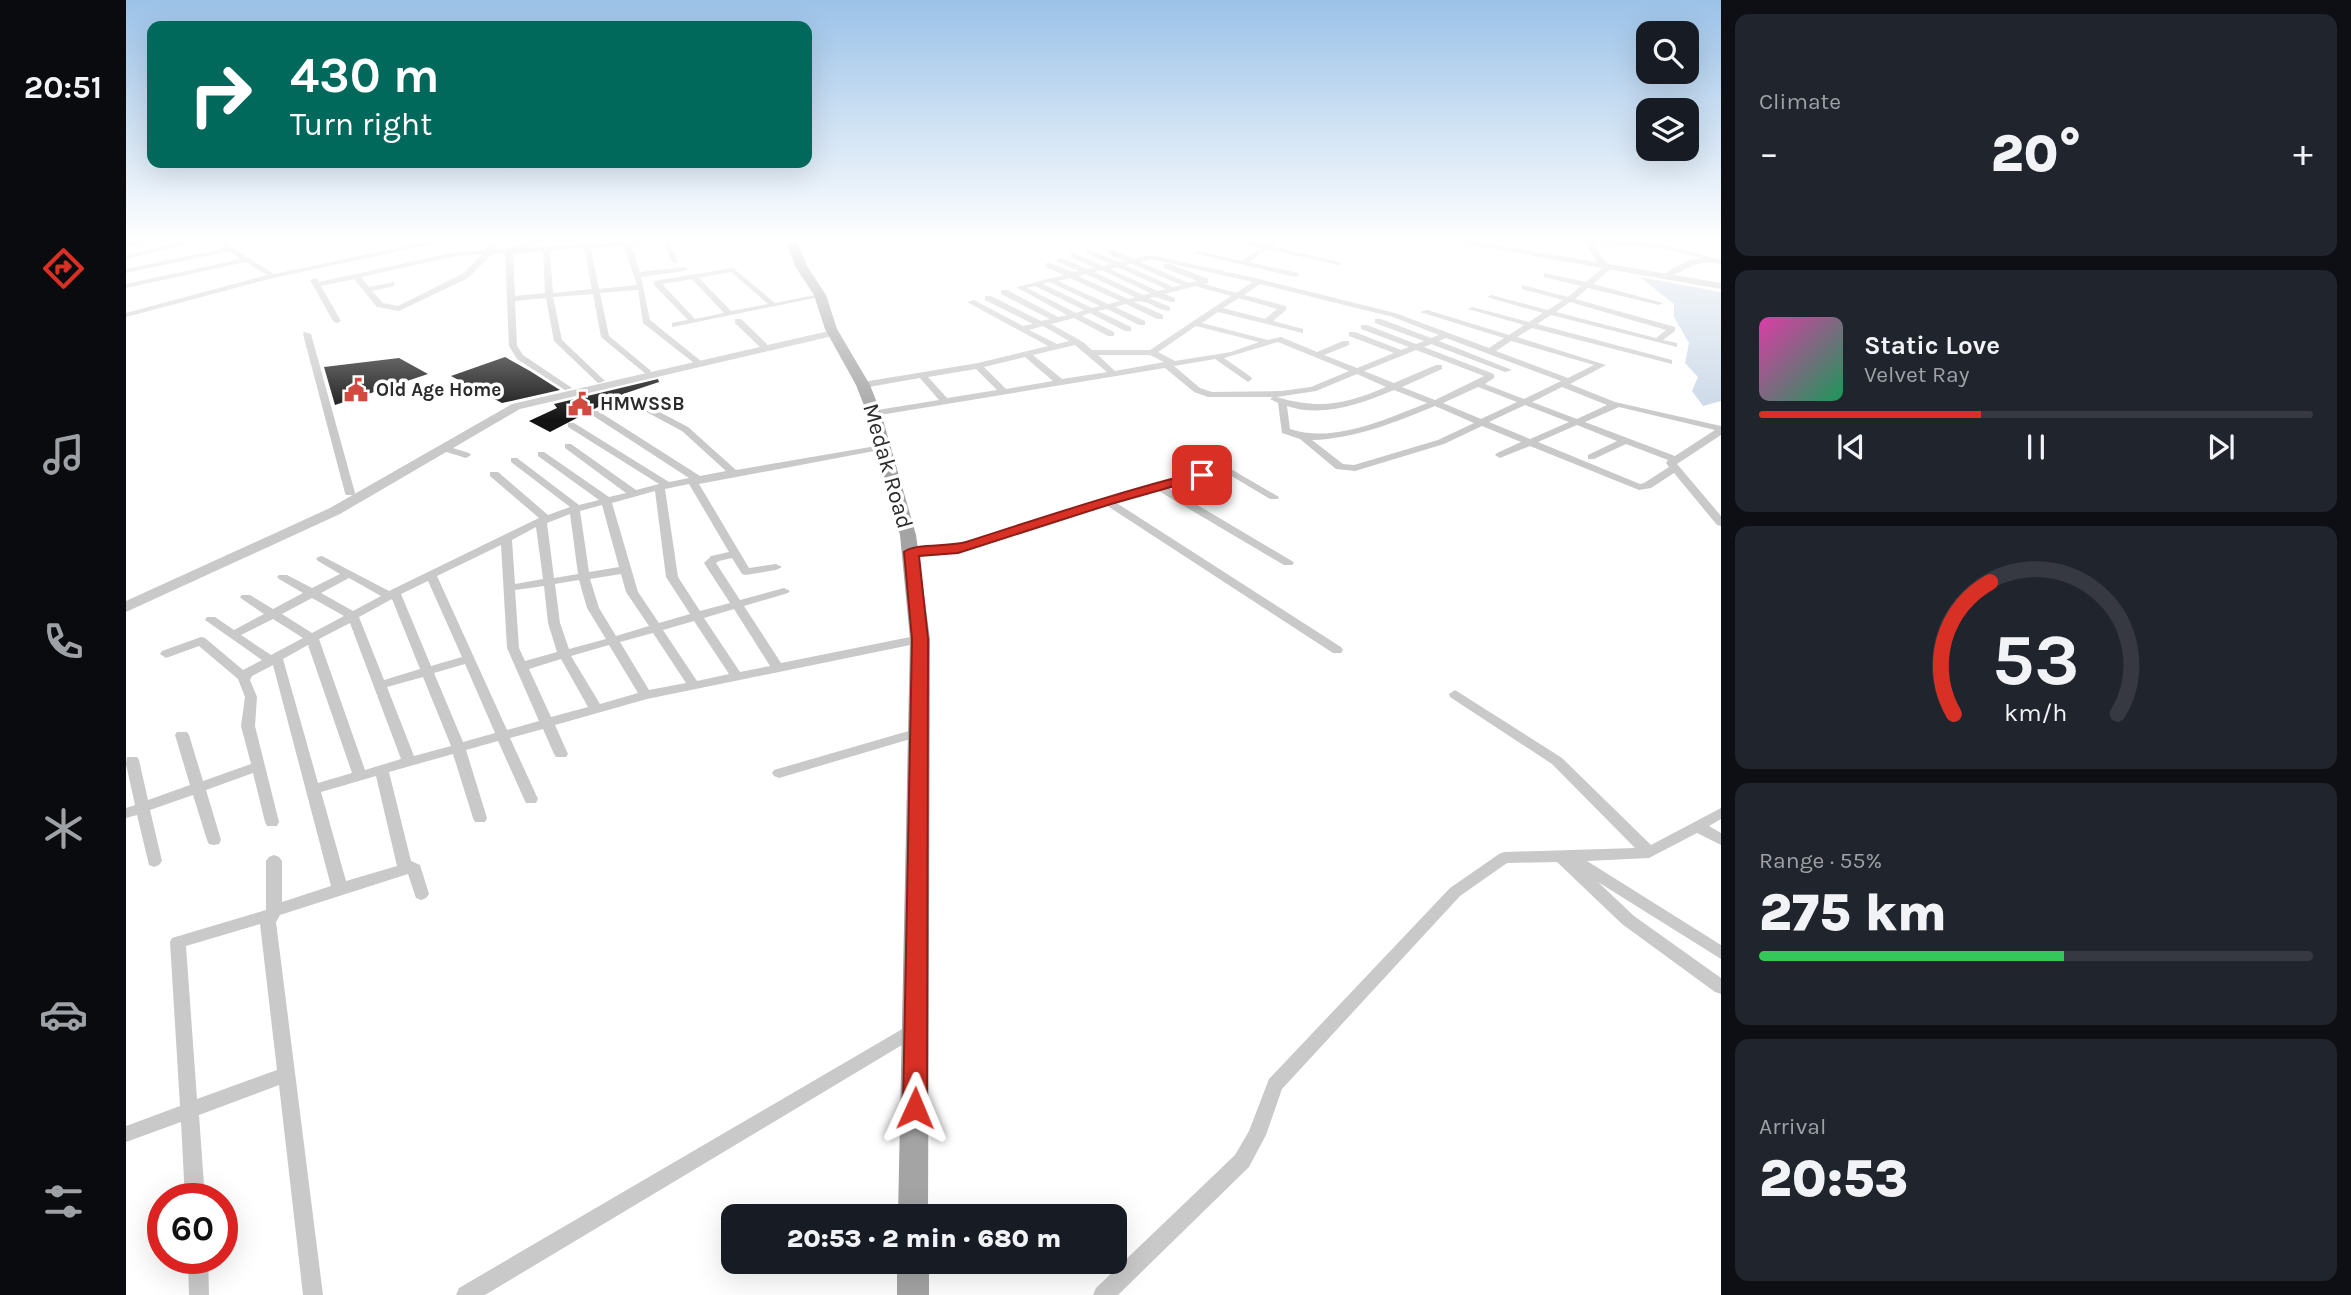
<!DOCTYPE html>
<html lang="en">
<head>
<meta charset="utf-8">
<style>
	body { margin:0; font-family:Karla,sans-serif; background:#20242c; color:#f1f3f6; height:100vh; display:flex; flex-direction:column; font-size:26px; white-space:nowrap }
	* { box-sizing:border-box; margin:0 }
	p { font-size:23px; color:#9ea1a6 }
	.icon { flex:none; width:38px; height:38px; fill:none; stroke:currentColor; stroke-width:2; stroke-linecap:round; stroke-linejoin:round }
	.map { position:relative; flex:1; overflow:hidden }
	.side { display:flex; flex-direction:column; gap:14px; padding:14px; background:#0d0f14; width:630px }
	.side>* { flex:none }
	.banner { position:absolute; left:21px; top:21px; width:665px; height:147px; border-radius:14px; box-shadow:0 7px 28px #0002; background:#00695c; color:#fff; overflow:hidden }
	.controls { position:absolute; left:1510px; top:21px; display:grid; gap:14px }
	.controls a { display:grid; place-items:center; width:63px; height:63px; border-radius:14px; background:#171b24; box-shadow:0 7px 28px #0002; font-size:35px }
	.speed { position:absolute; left:21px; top:1183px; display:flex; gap:14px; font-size:35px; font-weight:700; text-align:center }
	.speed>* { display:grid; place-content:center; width:91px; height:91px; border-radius:50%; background:#171b24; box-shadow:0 7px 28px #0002; line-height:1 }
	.speed .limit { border:10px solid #d22; background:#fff; color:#111 }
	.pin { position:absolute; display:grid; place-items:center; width:60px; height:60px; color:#fff; margin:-30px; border-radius:14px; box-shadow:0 4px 10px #0006 }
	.me { position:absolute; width:77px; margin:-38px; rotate:1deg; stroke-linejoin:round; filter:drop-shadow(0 0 5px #0008) }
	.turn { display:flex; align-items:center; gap:24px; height:147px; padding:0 28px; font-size:32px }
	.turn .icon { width:91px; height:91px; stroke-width:2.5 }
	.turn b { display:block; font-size:49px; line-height:60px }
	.big { font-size:52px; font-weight:800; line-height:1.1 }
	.side .tile { flex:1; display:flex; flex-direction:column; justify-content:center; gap:10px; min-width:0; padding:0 24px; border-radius:14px; background:#20242c }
	.side .dial { align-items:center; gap:0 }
	.dial svg { height:182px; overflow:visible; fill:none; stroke:#363941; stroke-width:7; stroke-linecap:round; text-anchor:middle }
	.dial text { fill:#f1f3f6; stroke:none }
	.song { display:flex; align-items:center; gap:21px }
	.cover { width:84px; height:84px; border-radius:10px; background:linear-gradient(135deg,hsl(320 70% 55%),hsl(150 70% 35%)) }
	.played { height:7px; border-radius:4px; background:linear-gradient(90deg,#d93025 40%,#363941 40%) }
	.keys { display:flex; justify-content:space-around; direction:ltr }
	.heat { display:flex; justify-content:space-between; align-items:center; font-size:38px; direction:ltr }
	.charge { height:10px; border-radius:5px; background:linear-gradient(90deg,#34c759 55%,#363941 0) }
	.trip { position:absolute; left:595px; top:1204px; width:406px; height:70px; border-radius:14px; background:#171b24; box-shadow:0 7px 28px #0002; font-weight:800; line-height:70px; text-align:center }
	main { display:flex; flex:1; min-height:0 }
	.tab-bar { display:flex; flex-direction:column; width:126px; justify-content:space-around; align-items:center; background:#090b0e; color:#9ea1a6 }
	.tab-bar .icon { width:49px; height:49px }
	.tab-bar .selected { color:#d93025 }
	.tab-bar b { font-size:32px; color:#f1f3f6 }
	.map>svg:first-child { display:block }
	.water { fill:#c9d7e7 }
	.building { fill:#131313 }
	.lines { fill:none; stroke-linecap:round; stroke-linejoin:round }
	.minor { fill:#c9c9c9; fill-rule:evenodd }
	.tertiary { fill:#c9c9c9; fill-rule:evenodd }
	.primary { fill:#a4a4a4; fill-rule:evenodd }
	.route { fill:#d93025; stroke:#8d1f18; stroke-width:2 }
	.labels { text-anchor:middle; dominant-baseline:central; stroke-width:7; stroke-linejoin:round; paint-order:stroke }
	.far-poi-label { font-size:19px; font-weight:bold; fill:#2c2c2c; stroke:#fff; text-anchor:start }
	.street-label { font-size:23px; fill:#2c2c2c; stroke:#fff }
</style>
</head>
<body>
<main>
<nav class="tab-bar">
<b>20:51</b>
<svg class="icon selected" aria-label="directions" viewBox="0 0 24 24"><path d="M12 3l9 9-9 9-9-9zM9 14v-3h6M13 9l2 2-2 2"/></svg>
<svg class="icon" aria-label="music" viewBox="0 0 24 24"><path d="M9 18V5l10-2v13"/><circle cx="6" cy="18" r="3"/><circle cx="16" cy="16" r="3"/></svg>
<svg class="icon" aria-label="phone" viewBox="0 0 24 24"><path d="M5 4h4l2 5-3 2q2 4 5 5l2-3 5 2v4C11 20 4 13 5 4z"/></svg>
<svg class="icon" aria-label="climate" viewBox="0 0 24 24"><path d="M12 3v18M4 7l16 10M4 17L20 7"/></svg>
<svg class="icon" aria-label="car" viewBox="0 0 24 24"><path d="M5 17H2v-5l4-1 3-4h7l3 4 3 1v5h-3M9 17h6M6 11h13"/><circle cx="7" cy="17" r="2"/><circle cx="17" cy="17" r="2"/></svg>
<svg class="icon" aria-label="filters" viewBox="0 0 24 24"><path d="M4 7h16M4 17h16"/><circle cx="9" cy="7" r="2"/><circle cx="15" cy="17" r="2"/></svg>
</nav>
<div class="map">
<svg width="1595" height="1295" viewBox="0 0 1595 1295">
	<rect width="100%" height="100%" fill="#fff"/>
	<path class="water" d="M1514,277l81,15v109l-18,5 -11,-15 6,-14 -13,-14 4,-20 -15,-26v-13z"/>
	<g class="building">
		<path d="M379,357l25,14 30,19 -58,13 -51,-27z"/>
		<path d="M273,358l29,16 -93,31 -11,-38z"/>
		<path d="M532,379l1,3 -36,12 -73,38 -21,-11 28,-13 -3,-4z"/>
	</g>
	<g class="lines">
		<g class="minor">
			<path d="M26,238h14l-40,10v-4z"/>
			<path d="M72,238h13l-85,21v-4z"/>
			<path d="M320,238h14l-187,40 -147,39v-4l141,-38 -21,-13 -120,26v-4l115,-25 -11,-8 -104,22v-4l99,-21 -4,-3 4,-2 49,31z"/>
			<path d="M366,238h7l-5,12c21,-2 38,-12 59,-12l-32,10 102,-6 2,-4 3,1 2,2 39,-1 9,23 -7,-2 -7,-18 -33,2 9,27 44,-5 4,2 -4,2 -43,6 9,43 51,41 -7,2 -51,-40 -5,-33 -38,3 9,43 41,34 1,2 -4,3 -46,-38 -8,-43 -40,3 9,43 43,41 -7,2 -44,-42 -8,-43 -31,3 2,45 6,9 49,33 -7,2 -48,-31 -8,-13 -4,-93 -13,1 -24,24 -69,33 -22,-4 -23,-28 -33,7 20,35 -4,2 -4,-2 -23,-41 7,-2 2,4 137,-30 30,-2zM498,246l13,39 -38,4 -8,-41zM458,248l8,41 -39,4 -3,-43zM417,251l2,42 -30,3 -2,-42zM357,254l-21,20 -64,32 -15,-3 -11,-12 22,-5v-4l-25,5 -8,-10 95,-21z"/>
			<path d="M1097,238h14l27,6 9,-6h8l-10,8 72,17 -4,2 -72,-16 -18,13 49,11 1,2 -4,2 -101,-24 4,-2 44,10 18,-13z"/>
			<path d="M1400,238h63l73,6 59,16v4c-25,-6 -34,6 -56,15h-3v-4l25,-14 13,-3 -38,-10 -69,-4 12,17 8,6 -20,17 70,19 -4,2 -71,-17 -13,11 100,28v4l-12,9 14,3v4l-126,-32 -14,9 135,36v4l-140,-36 -15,9 89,28 -36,19 45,18 106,24v9l-44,29 44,52v10l-4,-1 -43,-52 -23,15 -12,2 -109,-44 -30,12 -5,-3 2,-2 24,-11 -39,-16 -38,18 -89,27 -19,-2 -36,-30 -18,-6 -4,-30 -8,-4 3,-2h-65l-14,-5 -29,-24 -291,48 -3,-1v-4l68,-11 -19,-22 -57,10 -4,-3 4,-3 115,-19 70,-17 -81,-44 7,-2 49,26 10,-2 -48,-24v-4h6l50,25 9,-2 -49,-25v-4h6l51,27 9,-2 -51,-28 48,-12 -18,-8v-4c13,0 21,11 33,8l-21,-9 -1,-2 4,-2 26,11 8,-1 -24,-11v-4h3l29,13 8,-2 -24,-10v-4h3l29,12 6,-1 -17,-7v-4h6l19,9 18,-4 108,24 136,34 94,35 15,-10 -84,-26 7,-2 82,25 15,-10 -56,-16 4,-2 57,15 14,-9 -56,-16 4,-2 57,15 15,-10 -41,-11v-4l46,12 13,-11 -37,-9v-4l42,9 18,-15 -5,-2 -14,-22zM1025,259l102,23 -17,11 -32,-9 4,-1v-4l-38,-15h-6v4l34,13 -9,2 -49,-21zM1006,264l49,21 -8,2 -48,-22zM991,267l49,22 -8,2 -48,-22zM976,270l48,23 -7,2 -49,-23zM960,274l49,23 -7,2 -50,-23zM944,278l50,23 -12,3 -50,-23zM924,282l50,24 -8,2 -49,-24zM1134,284l133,33 46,18 -8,3 -50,-19h-6v4l49,18 -8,3 -49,-19h-6v4l48,18 -8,3 -46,-18h-6v4l45,17 -37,15 -33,-13 25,-10v-4h-6l-26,11 -36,-15 -13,3 -66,-17 16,-11 85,21v-4l-30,-8 13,-11v-4l-42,-11zM909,286l49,24 -8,3 -49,-25zM1069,286l36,10 -81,54h-58l-9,-8 -32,-18 23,-6 34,18h6v-4l-32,-16 8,-3 35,18h6v-4l-33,-16 9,-2 32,16h6v-4l-30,-14 11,-3 31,15h6v-4l-29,-13c13,-4 23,9 36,9v-4l-21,-9c12,-3 15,5 26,4v-4l-10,-4zM1113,298l38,11 -12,10 -42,-11zM1444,302l96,28 -10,8 -100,-26zM917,326l26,15 -12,3 -28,-14zM1070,326l63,16 -28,10 -56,9 -17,-9zM1320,338l115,43 -37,18 -39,-15 9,-6v-4l-70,-27 7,-3 74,28 7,-2 -73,-29zM1385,341l83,24 -26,13 -72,-27zM1152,342l71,29 -38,16 -30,4 -69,1 -12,-4 -26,-22 41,-7 33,23 4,-3 -1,-2 -27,-19zM949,345l32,27 -45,7 -29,-24zM1290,350l68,26 -49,24 -33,-13 40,-18v-4h-6l-42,18 -30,-12zM972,355h52l14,7 -49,9zM899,357l28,24 -47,8 -22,-22zM850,369l21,21 -50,8 -19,-21zM1231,374l29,13c-40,17 -66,23 -109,10l39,-6zM1352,387l39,15 -36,17 -38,-16zM1436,387l45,18 -30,14 -45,-17zM1268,390l33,13c-41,16 -94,41 -137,26l-3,-23c35,12 74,-2 107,-16zM1399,405l44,17 -39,17 -41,-17zM1309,406l39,17 -36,17 -84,25 -11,-1 -31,-24c42,-1 84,-18 123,-34zM1493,407l96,23 -40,26 -90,-34zM1451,425l40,16 -29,14v4h6l32,-15 42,16 -2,3 3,4 -25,16 -4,1 -102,-42z"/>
			<path d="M607,268l42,35 45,-9 4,2 -152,31v-4l16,-3 -34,-35v-4zM605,272l37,32 -37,7 -32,-33zM566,279l32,34 -29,6 -33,-35z"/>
			<path d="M609,319h6l26,25v4h-6l-26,-25z"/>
			<path d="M178,332l7,2 44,159 -1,2h-8l-1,-2 -42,-159z"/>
			<path d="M501,395l61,32 48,43 152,-26v4l-3,1 -186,35 50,84 27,-4 6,3 -6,3 -30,5 -4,-1 -10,-16 -13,3 -3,2 24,37 44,-12 6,3 -2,2 -44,13 37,57 139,-28 6,4 -6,4 -273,56 -92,26 13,29 -2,3h-10l-2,-3 -11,-25 -33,9 28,61 -2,4h-10l-2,-4 -26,-58 -32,9 21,68 -2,4h-10l-2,-4 -20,-64 -64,18 22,89 9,4 9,29 -3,4 -5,2 -5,-2 -8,-24 -128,41 -4,7 47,373h-20l-24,-210 -80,30 6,84h-20l-4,-77 -55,20v-16l54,-20 -10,-164 2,-4 94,-28v-49l3,-4 5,-2 5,2 3,4v41l49,-16 -58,-221 -21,11 -2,4 7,17 -2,29 24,96 -2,4h-10l-2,-4 -12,-49 -47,17 15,50 -2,4 -5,1 -5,-1 -2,-4 -14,-45 -43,15 12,51 -3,4 -5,2 -5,-2 -12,-50 -11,3v-10l9,-3 -9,-41 1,-7h10l2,3 9,40 42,-15 -15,-50 2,-3h10l2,3 14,46 48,-17 -10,-38 4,-29 -7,-18 -39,-33 -33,12 -6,-4 2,-3 39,-14 4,1 38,32 19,-10 -57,-40 2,-3h8l19,13 30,-16 -22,-15 -2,-2 2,-2h8l23,14 30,-16 -24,-14 -2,-2 2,-2h8l25,13 28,-14 -22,-13 -2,-2 2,-2 4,-1 67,35 150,-73 -49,-42v-4h8l50,43 22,-8 -59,-45v-4h6l62,47 20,-5 -61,-44v-4h6l65,45 17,-4 -61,-45v-4h6l65,46 23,-6 -91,-57v-4h6l95,59 20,-4 -97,-63v-4h6l102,65 26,-5 -44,-40 -58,-31v-4zM563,484l40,68 -18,4 -7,7 26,40 -30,8 -22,-34 -13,-88zM529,491l11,86 24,37 -31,9 -21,-31 -26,-89zM476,505l17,62 -30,5 -9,-61zM444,514l8,60 -24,4 -7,-55zM410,527l7,52 -28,5 -3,-44zM375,545l6,103 32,73 -32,9 -70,-154zM495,574l5,18 23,34 -33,10 -17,-28 -9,-29zM223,578l32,18 -28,15 -32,-18zM453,580l8,28 19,31 -37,10 -9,-26 -5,-39zM302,581l34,76 -31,9 -30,-72zM418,586l4,37 9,29 -32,9 -6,-13 -4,-58zM186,598l32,18 -32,17 -30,-19zM266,599l28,70 -36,11 -25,-63zM608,609l36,57 -30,6 -36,-54zM147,619l30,19 -32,17 -30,-20zM568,621l35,53 -32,7 -34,-51zM224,623l51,136 -36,11 -46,-131zM527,633l33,50 -37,7 -29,-48zM182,645l44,128 -34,10 -35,-124zM483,645l29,48 -38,11 -29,-48zM435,659l27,48 -37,10 -22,-48zM339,664l30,69 -32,9 -29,-69zM297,677l28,69 -37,10 -27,-69zM250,776l21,90 -51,15 -25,-89zM134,924l17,146 -80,29 -11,-153z"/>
			<path d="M317,445l26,8 2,2 -5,3 -26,-8v-4z"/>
			<path d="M1098,465l55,32 -1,2h-8l-47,-28 -56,16 125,74 2,2 -2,2h-8l-127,-75 -42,12 226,145 2,3 -2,3h-8l-227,-148 -149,47 -46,3 -6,-3 6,-3 41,-2 151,-48z"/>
			<path d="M1329,690l107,68 89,87 70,-37v11l-12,7 12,7v12l-24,-12 -48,25 -62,3 134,84v14l-123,-77 36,34 87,62v16l-6,-2 -93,-68 -65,-62 -50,1 -47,33 -178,193 -16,46 -17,32 -131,128h-25l3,-7 139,-133 14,-24 20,-52 181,-191 49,-34 5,-2 131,-4 -83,-84 -102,-67 -1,-3z"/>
			<path d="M793,728l5,1 2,3 -2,3 -145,43 -5,-2 -2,-3 2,-3z"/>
			<path d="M790,1021l6,2 3,5 -3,5 -437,262h-29l3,-7z"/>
			<path d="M62,1258h20l1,37h-20z"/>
		</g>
		<g class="tertiary">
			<path d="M1306,238h22l267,45v6z"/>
			<path d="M707,330l4,1v4l-317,74 -180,105 -214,98v-11l204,-93 182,-104z"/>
		</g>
		<g class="primary">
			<path d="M659,238h11l11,28 19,29 11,34 33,56 11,28 35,122 14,104 -2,577h-30l12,-577 -10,-104 -33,-122 -11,-28 -31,-56 -11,-34 -19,-29z"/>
			<rect x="771" y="1262" width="32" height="33"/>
		</g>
	</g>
	<linearGradient id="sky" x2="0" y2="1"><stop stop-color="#9bc2e8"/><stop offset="0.57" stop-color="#fff"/><stop offset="1" stop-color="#fff" stop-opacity="0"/></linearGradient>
	<rect width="1595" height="420" fill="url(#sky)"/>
	<path class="route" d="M1076,471l6,4 -2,2 -95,27 -153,49 -39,3 9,83 -1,469 -4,8 -8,3 -8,-3 -4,-8 9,-469 -8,-87c9,-9 46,-5 62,-10 78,-25 156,-51 236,-71z"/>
	<defs>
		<g id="civic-bare" transform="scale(1.89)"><path d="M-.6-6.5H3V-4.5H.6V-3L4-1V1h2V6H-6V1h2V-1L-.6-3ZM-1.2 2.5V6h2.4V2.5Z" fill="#d24a3f" stroke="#fff" stroke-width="2.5" paint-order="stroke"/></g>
	</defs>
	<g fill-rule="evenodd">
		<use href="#civic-bare" x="230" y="390"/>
		<use href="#civic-bare" x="454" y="404"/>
	</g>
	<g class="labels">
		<g class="far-poi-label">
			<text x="250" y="390">Old Age Home</text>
			<text x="474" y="404">HMWSSB</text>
		</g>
		<g class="street-label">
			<text transform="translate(762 466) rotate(74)">Medak Road</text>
		</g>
	</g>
</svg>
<div class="controls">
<a><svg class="icon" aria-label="search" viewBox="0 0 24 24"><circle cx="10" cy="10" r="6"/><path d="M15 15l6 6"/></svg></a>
<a><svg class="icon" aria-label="layers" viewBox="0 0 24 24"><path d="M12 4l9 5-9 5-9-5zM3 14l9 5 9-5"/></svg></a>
</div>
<div class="speed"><div class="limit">60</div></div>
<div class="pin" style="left:1076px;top:475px;background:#d93025"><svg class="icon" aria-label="arrive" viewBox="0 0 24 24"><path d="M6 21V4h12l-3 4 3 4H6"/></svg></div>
<svg class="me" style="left:789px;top:1108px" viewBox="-20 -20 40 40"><path d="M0-17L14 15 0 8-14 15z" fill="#d93025" stroke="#fff" stroke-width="4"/></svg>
<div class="trip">20:53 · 2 min · 680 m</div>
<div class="banner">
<div class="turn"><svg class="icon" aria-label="right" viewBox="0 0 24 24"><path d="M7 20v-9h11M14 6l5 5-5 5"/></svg><div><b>430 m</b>Turn right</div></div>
</div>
</div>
<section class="side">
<div class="tile"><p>Climate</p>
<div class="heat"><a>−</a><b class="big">20°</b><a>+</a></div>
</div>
<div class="tile">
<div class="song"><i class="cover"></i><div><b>Static Love</b><p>Velvet Ray</p></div></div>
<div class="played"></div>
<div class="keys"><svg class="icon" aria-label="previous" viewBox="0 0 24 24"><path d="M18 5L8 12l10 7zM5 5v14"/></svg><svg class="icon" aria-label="pause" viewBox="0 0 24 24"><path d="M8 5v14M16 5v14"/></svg><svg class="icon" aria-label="next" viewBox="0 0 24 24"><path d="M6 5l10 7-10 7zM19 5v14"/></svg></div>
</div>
<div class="tile dial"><svg viewBox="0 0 100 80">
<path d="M14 69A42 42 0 1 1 86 69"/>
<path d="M14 69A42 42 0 0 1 30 11" stroke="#d93025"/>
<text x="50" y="56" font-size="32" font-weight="700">53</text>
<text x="50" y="72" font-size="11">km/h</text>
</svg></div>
<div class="tile"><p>Range · 55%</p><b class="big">275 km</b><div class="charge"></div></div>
<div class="tile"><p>Arrival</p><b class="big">20:53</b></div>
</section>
</main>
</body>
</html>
